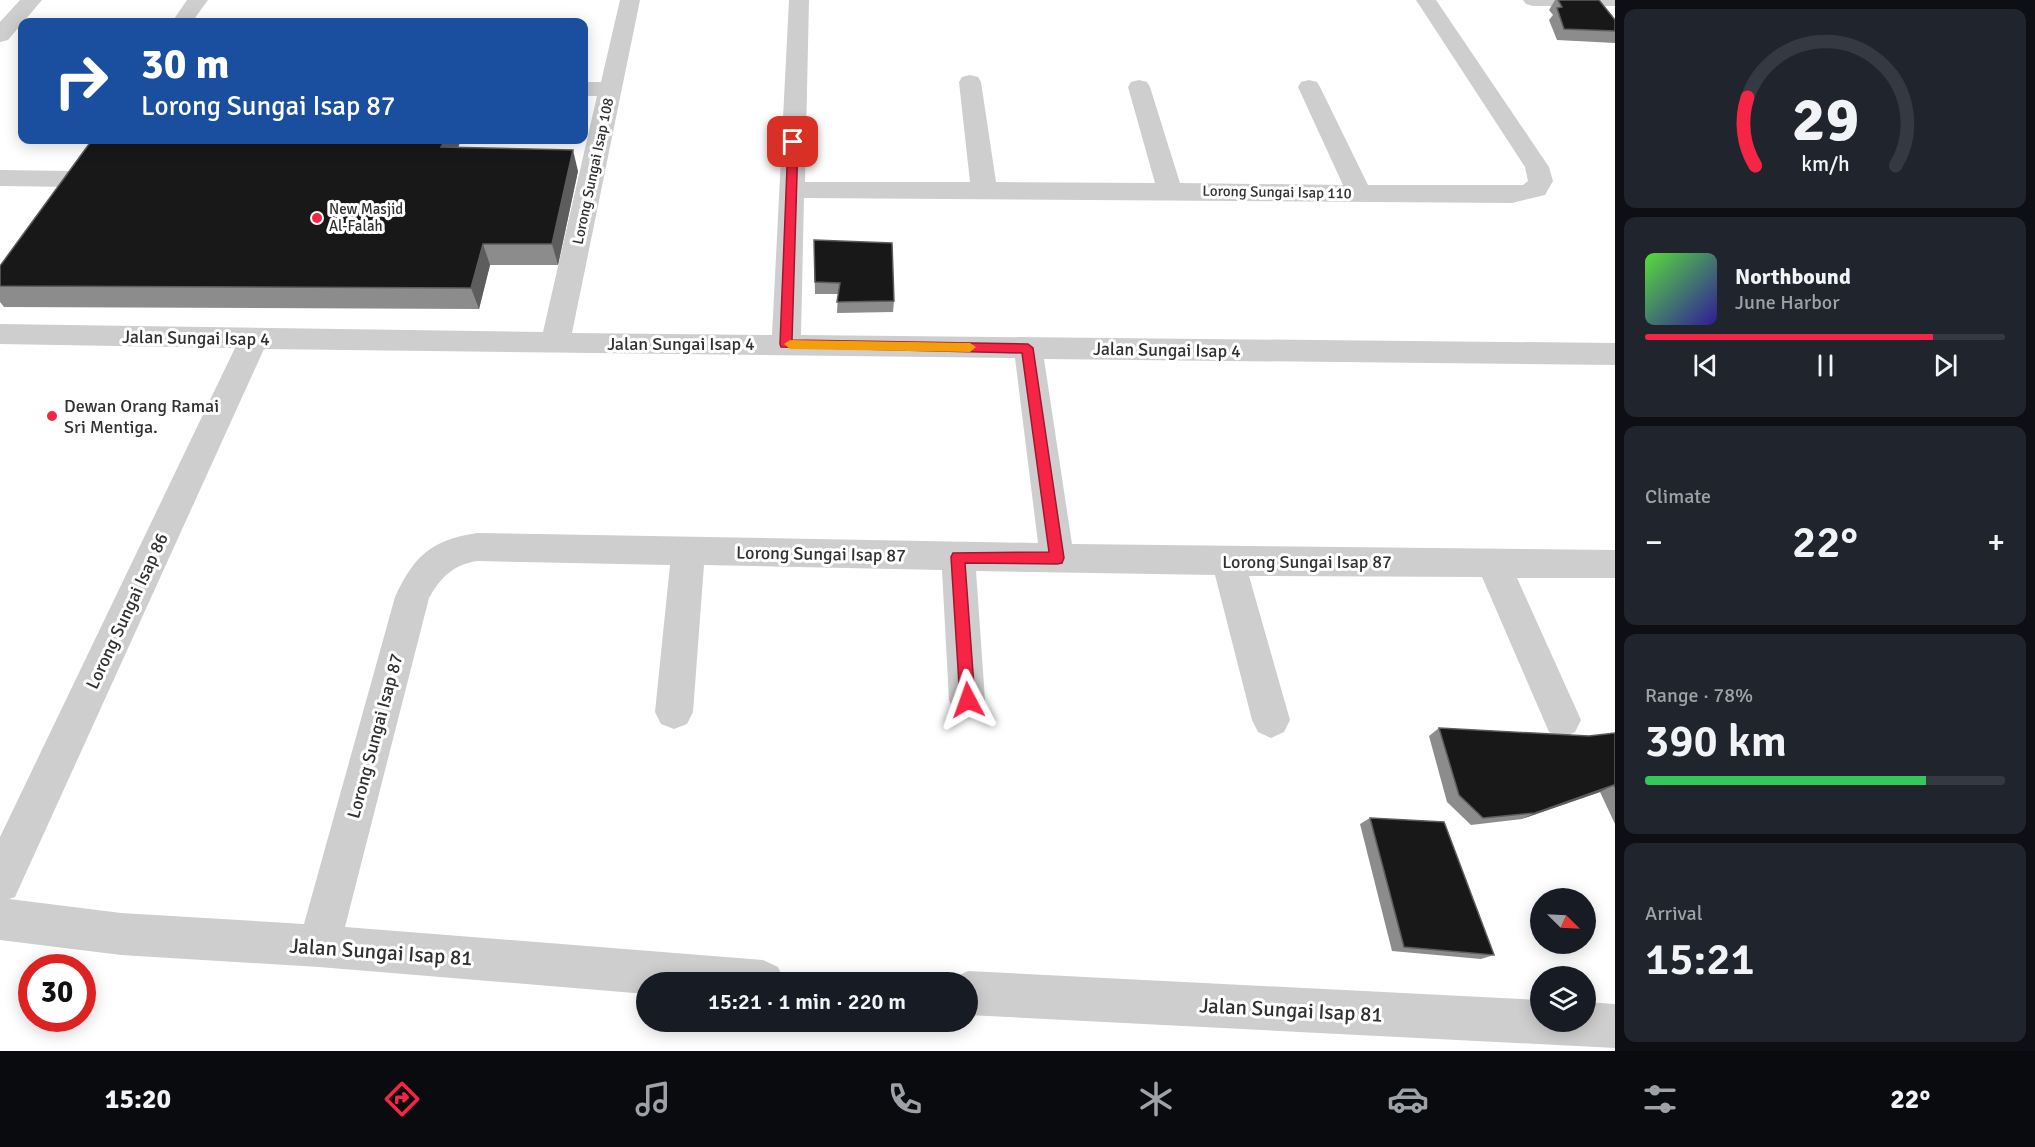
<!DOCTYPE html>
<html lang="en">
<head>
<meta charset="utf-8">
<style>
	body { margin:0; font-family:Signika,sans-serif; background:#20242c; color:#f1f3f6; height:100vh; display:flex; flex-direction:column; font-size:22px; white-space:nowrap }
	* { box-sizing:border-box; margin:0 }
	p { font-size:20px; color:#9ea1a6 }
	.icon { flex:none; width:33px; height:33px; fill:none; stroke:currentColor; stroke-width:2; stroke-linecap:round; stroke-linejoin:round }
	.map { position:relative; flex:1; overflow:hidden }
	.side { display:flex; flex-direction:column; gap:9px; padding:9px; background:#0d0f14; width:420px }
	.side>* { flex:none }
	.banner { position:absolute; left:18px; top:18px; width:570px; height:126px; border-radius:12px; box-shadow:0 3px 15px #0003; background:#1a4fa0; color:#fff; overflow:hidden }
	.needle { width:39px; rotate:114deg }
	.fabs { position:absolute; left:1530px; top:888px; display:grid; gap:12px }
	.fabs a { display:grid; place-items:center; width:66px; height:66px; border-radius:50%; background:#171b24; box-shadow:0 3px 15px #0003; font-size:30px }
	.speed { position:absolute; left:18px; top:954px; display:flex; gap:12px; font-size:30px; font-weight:700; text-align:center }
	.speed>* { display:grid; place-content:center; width:78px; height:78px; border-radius:50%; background:#171b24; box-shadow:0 3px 15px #0003; line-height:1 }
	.speed .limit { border:9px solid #d22; background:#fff; color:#111 }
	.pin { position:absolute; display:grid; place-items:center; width:51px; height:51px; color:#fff; margin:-26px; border-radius:12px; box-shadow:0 3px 9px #0006 }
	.me { position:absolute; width:66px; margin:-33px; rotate:356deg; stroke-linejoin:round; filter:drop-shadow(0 0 4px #0008) }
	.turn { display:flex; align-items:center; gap:21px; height:126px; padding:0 24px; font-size:27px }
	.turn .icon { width:78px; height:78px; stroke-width:2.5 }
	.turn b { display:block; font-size:42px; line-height:51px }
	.big { font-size:45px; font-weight:600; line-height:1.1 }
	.side .widget { flex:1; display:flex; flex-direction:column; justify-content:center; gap:9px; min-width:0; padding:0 21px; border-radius:12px; background:#20242c }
	.side .dial { align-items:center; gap:0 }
	.dial svg { height:156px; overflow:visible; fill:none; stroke:#363941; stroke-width:7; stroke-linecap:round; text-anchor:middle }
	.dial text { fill:#f1f3f6; stroke:none }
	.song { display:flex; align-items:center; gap:18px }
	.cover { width:72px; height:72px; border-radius:9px; background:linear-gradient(135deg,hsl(110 70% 55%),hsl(250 70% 35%)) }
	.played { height:6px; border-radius:3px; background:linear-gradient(90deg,#f62545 80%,#363941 80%) }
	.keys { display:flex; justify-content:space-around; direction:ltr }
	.heat { display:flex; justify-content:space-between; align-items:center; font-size:33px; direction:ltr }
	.charge { height:9px; border-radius:4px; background:linear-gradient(90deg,#34c759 78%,#363941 0) }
	.trip { position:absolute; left:636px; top:972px; width:342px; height:60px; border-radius:30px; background:#171b24; box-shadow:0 3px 15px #0003; font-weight:600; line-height:60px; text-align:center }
	.tabs { display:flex; height:96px; justify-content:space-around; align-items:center; background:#090b0e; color:#9ea1a6 }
	.tabs .icon { width:42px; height:42px }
	.tabs .current { color:#f62545 }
	.tabs b { font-size:27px; color:#f1f3f6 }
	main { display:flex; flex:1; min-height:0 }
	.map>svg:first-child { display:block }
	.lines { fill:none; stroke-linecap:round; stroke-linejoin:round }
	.minor { fill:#cecece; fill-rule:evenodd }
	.wall { fill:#8c8c8c }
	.shaded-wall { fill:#5d5d5d }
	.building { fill:#181818; stroke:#5d5d5d; stroke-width:1.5 }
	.route { fill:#f62545; stroke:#a0182d; stroke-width:1.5 }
	.slow { fill:#f59e0b }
	.poi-dot { fill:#f62545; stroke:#fff; stroke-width:2 }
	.labels { text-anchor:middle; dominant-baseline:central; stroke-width:6; stroke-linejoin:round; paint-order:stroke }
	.far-street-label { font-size:15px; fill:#313131; stroke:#fff }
	.far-poi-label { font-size:15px; fill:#313131; stroke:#fff; text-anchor:start }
	.street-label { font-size:18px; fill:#313131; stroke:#fff }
	.poi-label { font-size:18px; fill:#313131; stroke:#fff; text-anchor:start }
	.near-street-label { font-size:21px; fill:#313131; stroke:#fff }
</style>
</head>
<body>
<main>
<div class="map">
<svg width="1615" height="1051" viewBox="0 0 1615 1051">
	<rect width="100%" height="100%" fill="#fff"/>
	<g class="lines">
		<g class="minor">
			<path d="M20,0h22l-34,40 -8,2v-20z"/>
			<path d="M187,0h21l-16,22h-20z"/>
			<path d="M620,0h20l-68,333 200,2 17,-335h20l-4,182h165l-11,-100 3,-5 8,-2 8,2 3,5 15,100 159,1 -27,-96 3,-5 8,-2 8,2 3,5 30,96 163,2 -45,-98 3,-5 8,-2 8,2 3,5 48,98h155l5,-4 -3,-14 -109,-167h20l113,167 4,14 -8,14 -33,8 -708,-5 -3,137 814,8v22l-571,-6 28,185 543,6v28h-98l64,142 -6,12 -13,6 -13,-6 -67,-155 -233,-1 41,144 -6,12 -13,6 -13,-6 -6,-12 -37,-145 -239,-4 9,129 -5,12 -13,5 -13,-5 -5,-12 -7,-130 -238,-5 -11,147 -6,12 -13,5 -13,-5 -6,-12 15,-147 -193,-4c-24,4 -36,16 -48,37l-84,329 418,33 15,7 7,15h-139v12l-327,-27 -198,-12 -121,-15v-103l235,-489 -235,-4v-20l543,8 54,-236h-13v-14h17zM264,349l751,9 23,185 -561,-10c-46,7 -63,23 -82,64l-91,327 -183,-11 -112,-14 6,-2z"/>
			<path d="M1523,0h92v6h-82l-7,-2z"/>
			<path d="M0,170l73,1 9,2 4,6 -4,6 -9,2 -73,-1z"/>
			<path d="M968,971l572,29v22h46v-20l29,2v44l-647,-33v-33h-18l3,-4z"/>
		</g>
	</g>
	<g class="wall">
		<path d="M1555,0h44l16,20v23l-58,-3 -8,-20 4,-5 -4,-5z"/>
		<path d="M92,140h369l-3,8 120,23 -20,94h-68l-11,44 -475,-2 -4,-5v-36z"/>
		<path d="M814,240l80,61 -1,11 -56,1 1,-19h-23z"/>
		<path d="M1439,728l150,8 26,-3v91l-15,-32 -78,27 -51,6 -24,-23 -18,-66z"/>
		<path d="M1370,818l124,137 -13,4 -89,-8 -32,-127z"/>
	</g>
	<g class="shaded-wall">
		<path d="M445,140h16l-12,28 -8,-21z"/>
		<path d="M573,150l5,21 -20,94 -6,-21z"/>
		<path d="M483,244l7,21 -11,44 -8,-21z"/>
		<path d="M1614,785l-14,7 -78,27 13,-6z"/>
	</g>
	<g class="building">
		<path d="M1558,0h41l16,20v11l-51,-2 -7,-21 5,-1z"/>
		<path d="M92,140h353l-4,7 132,3 -21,94h-69l-12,44 -471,-2v-20z"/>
		<path d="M814,240l78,3 2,58 -57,1 3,-19 -25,-1z"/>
		<path d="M1439,728l150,8 26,-3v54l-1,-2 -79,28 -52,5 -24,-23z"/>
		<path d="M1370,818l74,4 50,133 -90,-8z"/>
	</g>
	<path class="route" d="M793,139l5,3 -6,198 236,4 5,4 31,210 -2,5 -5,1 -92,-1 10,137 -2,5 -5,2 -6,-2 -2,-5 -9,-143 2,-4 96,-1 -27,-199 -241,-6 -1,-3 8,-202z"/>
	<path class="slow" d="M790,340l180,3 6,4 -6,5 -180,-3 -6,-5z"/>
	<g class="poi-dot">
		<circle cx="317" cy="218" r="6"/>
		<circle cx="52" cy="416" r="6"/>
	</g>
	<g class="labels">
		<g class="far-street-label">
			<text transform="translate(593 171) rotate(-78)">Lorong Sungai Isap 108</text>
			<text transform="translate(1277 192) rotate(1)">Lorong Sungai Isap 110</text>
		</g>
		<g class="far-poi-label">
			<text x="329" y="209">New Masjid<tspan x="329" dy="17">Al-Falah</tspan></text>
		</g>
		<g class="street-label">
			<text transform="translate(196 338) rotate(1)">Jalan Sungai Isap 4</text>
			<text x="681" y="344">Jalan Sungai Isap 4</text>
			<text transform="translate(1167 350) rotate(1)">Jalan Sungai Isap 4</text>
			<text transform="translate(821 554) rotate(1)">Lorong Sungai Isap 87</text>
			<text x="1307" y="562">Lorong Sungai Isap 87</text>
			<text transform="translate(127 611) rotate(-65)">Lorong Sungai Isap 86</text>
			<text transform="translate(375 736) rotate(-75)">Lorong Sungai Isap 87</text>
		</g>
		<g class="poi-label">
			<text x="64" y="406">Dewan Orang Ramai<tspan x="64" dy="21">Sri Mentiga.</tspan></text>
		</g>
		<g class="near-street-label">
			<text transform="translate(381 952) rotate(4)">Jalan Sungai Isap 81</text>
			<text transform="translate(1291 1010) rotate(3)">Jalan Sungai Isap 81</text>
		</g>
	</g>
</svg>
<div class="fabs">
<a><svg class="needle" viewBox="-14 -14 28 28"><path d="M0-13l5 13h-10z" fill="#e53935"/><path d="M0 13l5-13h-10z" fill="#9ea1a6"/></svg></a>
<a><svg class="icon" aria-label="layers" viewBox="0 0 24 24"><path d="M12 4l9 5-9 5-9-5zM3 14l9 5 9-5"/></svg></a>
</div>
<div class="speed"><div class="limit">30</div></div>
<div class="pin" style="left:793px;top:142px;background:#d93025"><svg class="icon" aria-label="arrive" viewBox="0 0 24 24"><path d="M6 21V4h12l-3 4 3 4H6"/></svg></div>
<svg class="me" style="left:968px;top:700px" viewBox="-20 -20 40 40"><path d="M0-17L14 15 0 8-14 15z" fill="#f62545" stroke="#fff" stroke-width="4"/></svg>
<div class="trip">15:21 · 1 min · 220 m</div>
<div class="banner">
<div class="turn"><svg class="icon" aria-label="right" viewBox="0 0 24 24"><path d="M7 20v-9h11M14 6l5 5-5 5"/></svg><div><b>30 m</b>Lorong Sungai Isap 87</div></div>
</div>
</div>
<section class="side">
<div class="widget dial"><svg viewBox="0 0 100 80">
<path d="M14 69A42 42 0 1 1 86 69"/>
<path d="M14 69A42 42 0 0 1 10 34" stroke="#f62545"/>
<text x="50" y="56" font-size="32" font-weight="700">29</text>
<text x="50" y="72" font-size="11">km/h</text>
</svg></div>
<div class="widget">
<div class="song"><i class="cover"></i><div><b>Northbound</b><p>June Harbor</p></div></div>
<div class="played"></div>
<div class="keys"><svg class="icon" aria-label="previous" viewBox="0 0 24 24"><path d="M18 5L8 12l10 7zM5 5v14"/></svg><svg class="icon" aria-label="pause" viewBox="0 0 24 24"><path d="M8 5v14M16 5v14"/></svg><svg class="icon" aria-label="next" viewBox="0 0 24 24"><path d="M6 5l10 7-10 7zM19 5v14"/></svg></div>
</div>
<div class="widget"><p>Climate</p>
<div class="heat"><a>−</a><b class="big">22°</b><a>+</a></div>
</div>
<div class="widget"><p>Range · 78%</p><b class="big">390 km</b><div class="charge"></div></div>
<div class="widget"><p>Arrival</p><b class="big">15:21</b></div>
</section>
</main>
<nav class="tabs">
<b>15:20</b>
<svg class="icon current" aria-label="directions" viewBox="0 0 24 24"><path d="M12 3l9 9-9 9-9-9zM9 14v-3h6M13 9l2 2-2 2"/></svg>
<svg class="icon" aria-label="music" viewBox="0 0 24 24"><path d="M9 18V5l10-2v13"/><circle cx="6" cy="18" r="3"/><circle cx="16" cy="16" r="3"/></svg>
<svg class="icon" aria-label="phone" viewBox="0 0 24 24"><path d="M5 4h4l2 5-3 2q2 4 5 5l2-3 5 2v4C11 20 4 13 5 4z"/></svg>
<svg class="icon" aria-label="climate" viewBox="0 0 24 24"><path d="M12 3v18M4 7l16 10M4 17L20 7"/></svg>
<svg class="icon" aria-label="car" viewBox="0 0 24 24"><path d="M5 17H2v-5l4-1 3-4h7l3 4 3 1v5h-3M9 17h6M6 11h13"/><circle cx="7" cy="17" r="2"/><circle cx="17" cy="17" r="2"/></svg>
<svg class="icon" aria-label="filters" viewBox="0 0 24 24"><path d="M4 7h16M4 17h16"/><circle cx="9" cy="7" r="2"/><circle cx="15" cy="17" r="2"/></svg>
<b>22°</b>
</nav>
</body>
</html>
